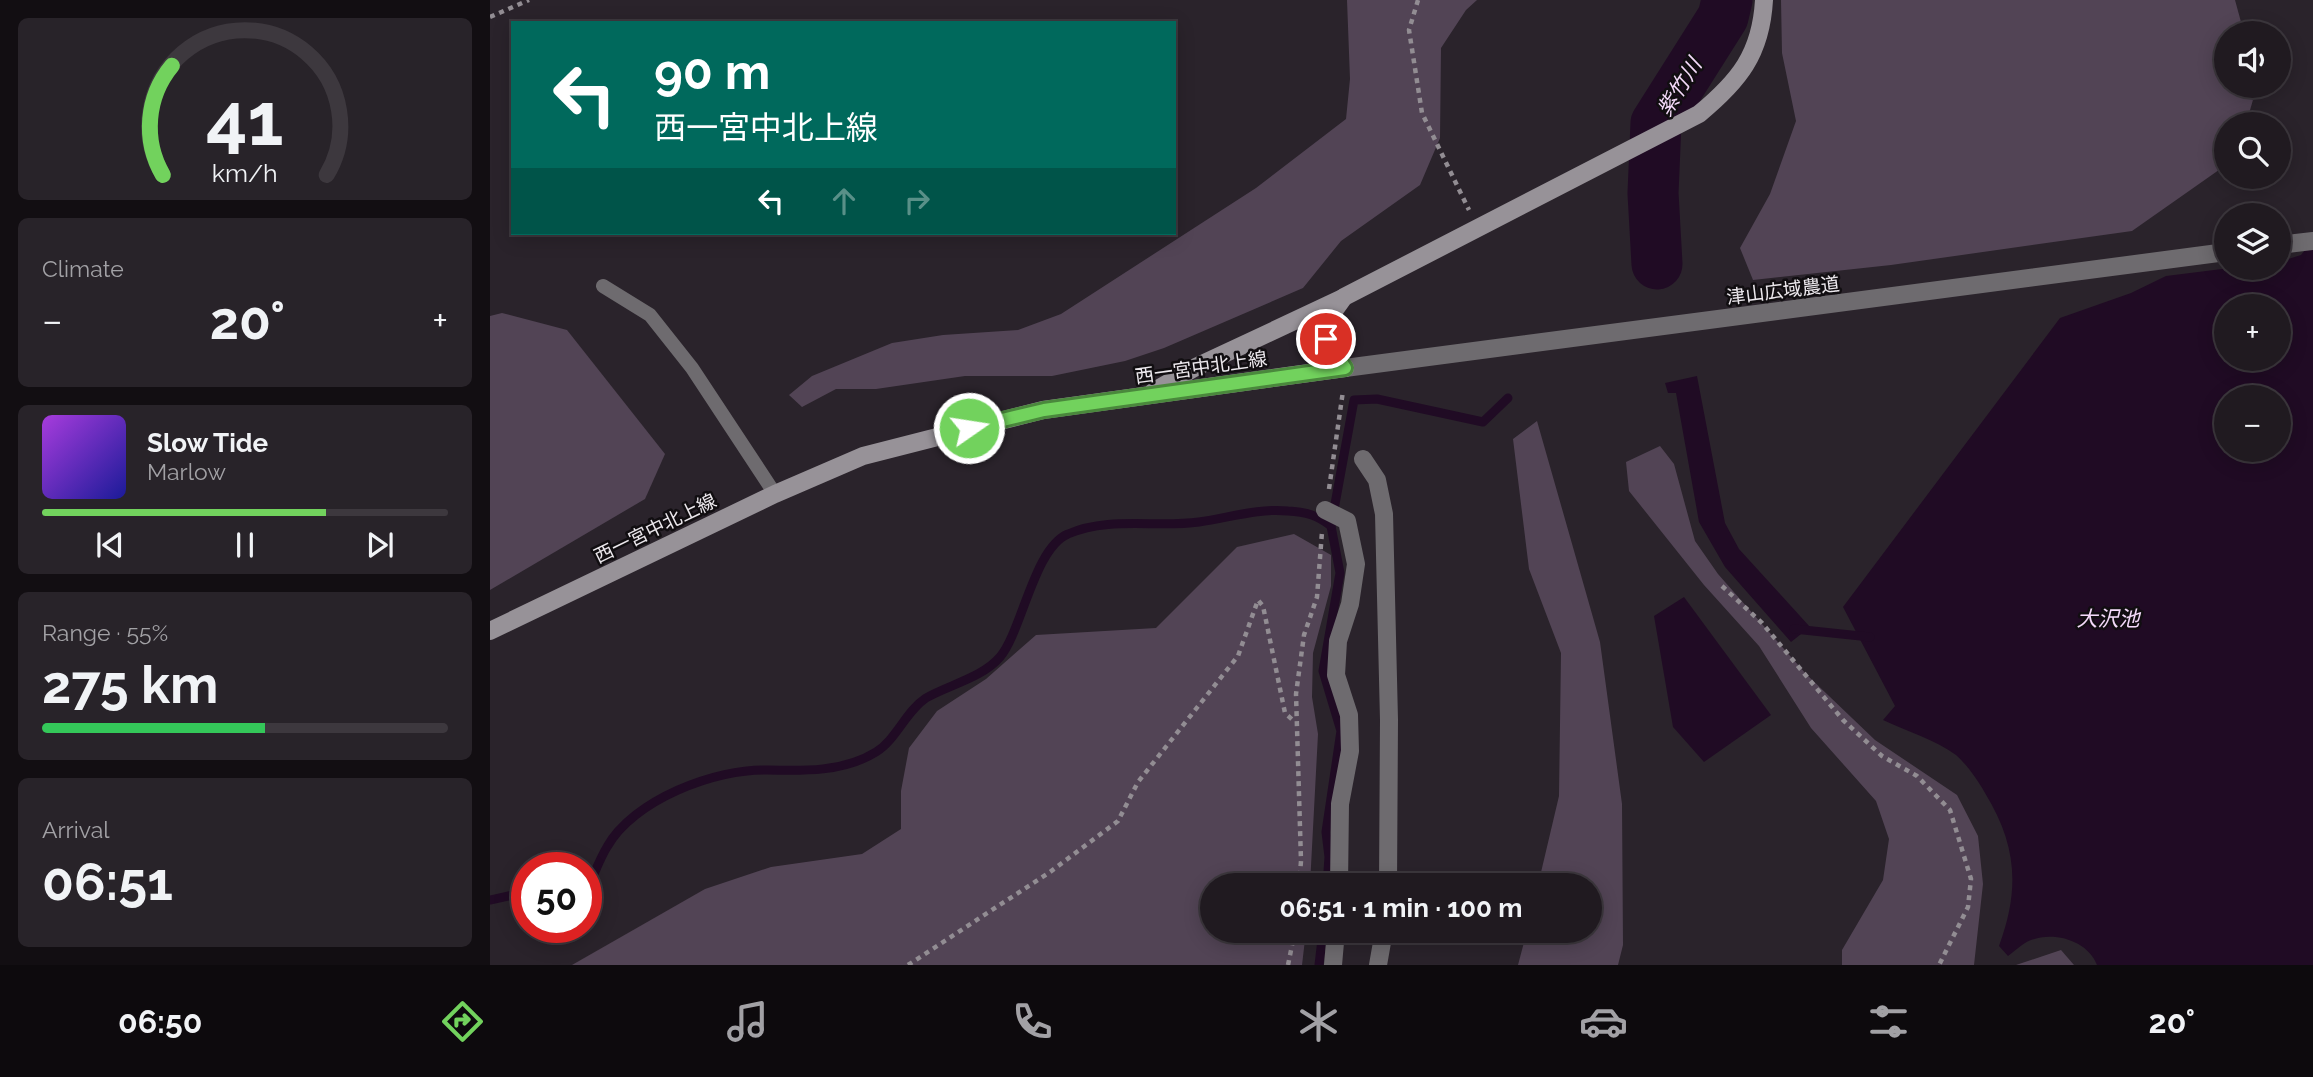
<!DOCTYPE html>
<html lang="en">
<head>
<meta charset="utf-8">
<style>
	body { margin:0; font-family:Raleway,"Noto Sans JP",sans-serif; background:#282329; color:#f1f3f6; height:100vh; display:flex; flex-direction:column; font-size:26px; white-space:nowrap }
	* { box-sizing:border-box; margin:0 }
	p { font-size:23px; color:#a2a1a5 }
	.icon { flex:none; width:38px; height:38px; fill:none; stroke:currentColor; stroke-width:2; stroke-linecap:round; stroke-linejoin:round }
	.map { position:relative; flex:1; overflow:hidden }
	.side { display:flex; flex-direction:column; gap:18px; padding:18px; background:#120e12; width:490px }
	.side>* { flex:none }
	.banner { position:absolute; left:21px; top:21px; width:665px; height:214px; border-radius:0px; box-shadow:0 4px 18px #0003,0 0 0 2px #3d383e; background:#00695c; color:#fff; overflow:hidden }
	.buttons { position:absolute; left:1724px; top:21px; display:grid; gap:14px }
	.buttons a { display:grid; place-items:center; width:77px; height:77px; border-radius:50%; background:#201a20; box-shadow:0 4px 18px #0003,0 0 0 2px #3d383e; font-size:35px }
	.speed { position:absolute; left:21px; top:852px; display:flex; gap:14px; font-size:35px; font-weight:700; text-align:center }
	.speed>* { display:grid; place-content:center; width:91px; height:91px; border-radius:50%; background:#201a20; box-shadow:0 4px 18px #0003,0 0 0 2px #3d383e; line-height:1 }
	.speed .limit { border:10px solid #d22; background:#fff; color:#111 }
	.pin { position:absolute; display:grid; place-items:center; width:60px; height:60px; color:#fff; margin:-30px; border:4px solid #fff; border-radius:50%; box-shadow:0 2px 7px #0007 }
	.me { position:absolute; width:77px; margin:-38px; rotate:77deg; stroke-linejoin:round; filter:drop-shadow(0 0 5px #0008) }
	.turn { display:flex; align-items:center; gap:24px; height:147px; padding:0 28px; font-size:32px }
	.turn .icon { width:91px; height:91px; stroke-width:2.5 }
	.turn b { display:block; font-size:49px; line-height:60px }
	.lanes { display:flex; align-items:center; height:66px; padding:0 28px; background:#0003; justify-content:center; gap:35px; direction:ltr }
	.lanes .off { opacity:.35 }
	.big { font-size:52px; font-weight:700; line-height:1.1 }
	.side .tile { flex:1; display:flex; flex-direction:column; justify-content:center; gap:10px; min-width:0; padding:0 24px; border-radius:10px; background:#282329 }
	.side .dial { align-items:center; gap:0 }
	.dial svg { height:182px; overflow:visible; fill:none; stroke:#3d383e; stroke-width:7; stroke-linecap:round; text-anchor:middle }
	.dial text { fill:#f1f3f6; stroke:none }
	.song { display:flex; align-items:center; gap:21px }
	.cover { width:84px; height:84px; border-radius:10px; background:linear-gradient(135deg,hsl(280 70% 55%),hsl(240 70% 35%)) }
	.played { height:7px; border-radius:4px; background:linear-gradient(90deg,#72d25d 70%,#3d383e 70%) }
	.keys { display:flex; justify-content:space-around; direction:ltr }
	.heat { display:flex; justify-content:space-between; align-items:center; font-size:38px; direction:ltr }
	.charge { height:10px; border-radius:5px; background:linear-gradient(90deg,#34c759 55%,#3d383e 0) }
	.trip { position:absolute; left:710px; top:873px; width:402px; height:70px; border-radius:35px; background:#201a20; box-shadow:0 4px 18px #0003,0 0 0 2px #3d383e; font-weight:700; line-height:70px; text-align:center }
	.dock { display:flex; height:112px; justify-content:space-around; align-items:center; background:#0d0a0d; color:#a2a1a5 }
	.dock .icon { width:49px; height:49px }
	.dock .on { color:#72d25d }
	.dock b { font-size:32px; color:#f1f3f6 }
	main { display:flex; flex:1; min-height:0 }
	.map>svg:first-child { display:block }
	.green { fill:#524455 }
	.water { fill:#200b24; fill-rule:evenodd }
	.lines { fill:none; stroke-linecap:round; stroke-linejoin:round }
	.stream { stroke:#200b24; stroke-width:9 }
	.river { stroke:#200b24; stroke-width:51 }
	.path { stroke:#928d93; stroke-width:4.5; stroke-dasharray:5 5; stroke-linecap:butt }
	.service { stroke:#6e6b6f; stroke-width:14 }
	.minor { stroke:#6e6b6f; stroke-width:18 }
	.tertiary { stroke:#6e6b6f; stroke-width:18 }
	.secondary { stroke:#979298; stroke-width:18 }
	.route-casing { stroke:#4a883c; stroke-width:18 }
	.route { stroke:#72d25d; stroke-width:12 }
	.labels { text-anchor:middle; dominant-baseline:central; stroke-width:5; stroke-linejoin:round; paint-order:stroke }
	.street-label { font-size:19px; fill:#ece8ed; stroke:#110e11 }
	.water-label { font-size:21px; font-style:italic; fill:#f4dafa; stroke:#110e11 }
</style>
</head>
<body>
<main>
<section class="side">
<div class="tile dial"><svg viewBox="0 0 100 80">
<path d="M14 69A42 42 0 1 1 86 69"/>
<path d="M14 69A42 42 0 0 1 18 21" stroke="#72d25d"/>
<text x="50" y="56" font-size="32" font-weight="700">41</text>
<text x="50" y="72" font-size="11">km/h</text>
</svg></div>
<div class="tile"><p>Climate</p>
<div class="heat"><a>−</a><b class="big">20°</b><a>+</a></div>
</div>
<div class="tile">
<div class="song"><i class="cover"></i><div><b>Slow Tide</b><p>Marlow</p></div></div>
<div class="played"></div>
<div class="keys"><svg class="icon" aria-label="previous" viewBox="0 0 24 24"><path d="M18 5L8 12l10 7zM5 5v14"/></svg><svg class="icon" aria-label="pause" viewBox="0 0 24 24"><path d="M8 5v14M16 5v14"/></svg><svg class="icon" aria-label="next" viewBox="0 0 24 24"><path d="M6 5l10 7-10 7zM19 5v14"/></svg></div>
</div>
<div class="tile"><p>Range · 55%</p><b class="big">275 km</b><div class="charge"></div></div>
<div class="tile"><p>Arrival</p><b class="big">06:51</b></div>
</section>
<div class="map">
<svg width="1823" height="965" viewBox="0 0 1823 965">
	<rect width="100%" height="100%" fill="#2a232b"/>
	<g class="green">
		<path d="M857,0h130l-11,10 -25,38 -1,90 -20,47 -79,56 -38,47 -139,60 -39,13 -73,15h-87l-89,13h-40l-34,18 -13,-12 23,-19 80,-33 51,-8 75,-5 43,-16 195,-126 90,-69 4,-40z"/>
		<path d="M1291,0h454l9,33h-18v53h31l-11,38h-20v41l-94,66 -241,34 -138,15 -13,-32 30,-54 26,-73 -14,-68z"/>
		<path d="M12,313l65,17 98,124 -20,45 -155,91v-274z"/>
		<path d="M1047,421l63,221 22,162 1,141 -5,20h-100l9,-34h64v-45l-53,-1 21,-89 2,-143 -32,-84 -16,-130z"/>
		<path d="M1170,446l14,18 21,77 23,33 88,100 69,66 82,55 21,41 5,48 -9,81h-132v-15l41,-70 6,-41 -13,-38 -65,-73 -52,-82 -55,-61 -75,-94 -3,-29z"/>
		<path d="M804,534l37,21v31l-18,67 -1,44 6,37 -8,151 -97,1v45h93l-4,34h-730l133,-76 66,-22 91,-13 39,-25v-38l8,-43 28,-37 49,-32 50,-44 120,-7 81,-81z"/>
		<path d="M1571,950l13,15h-58z"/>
	</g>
	<g class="water">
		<path d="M1823,240v725h-216c-9,-24 -42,-34 -66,-25 -8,3 -16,11 -23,16l-9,-10c21,-57 18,-101 -14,-153 -7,-13 -18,-28 -29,-38 -20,-15 -50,-24 -73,-35l12,-14 -52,-99 217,-289 71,-25 35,-17 64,-8h48l1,-6 22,-7zM1736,306h52v53h-52zM1736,397h52v53h-52z"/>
		<path d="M1207,376l28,147 14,26 71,78 -19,15 -66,-75 -26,-45 -23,-129h-8l-3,-10z"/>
		<path d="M1194,597l87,118 -67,47 -31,-35 -19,-111z"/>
	</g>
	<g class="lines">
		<g class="stream">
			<path d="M1304,629l76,8"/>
			<path d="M837,886l2,-29 -3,-25 15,-101 -18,-60 17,-98 -9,-47 23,-126 23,-1 106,23 25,-24"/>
			<path d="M96,890c8,-14 13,-30 21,-43 26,-47 109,-79 161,-77 35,1 76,2 108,-18 20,-12 30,-41 50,-54 22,-13 56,-20 74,-41 22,-26 34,-109 68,-123 41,-18 88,-6 131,-12 30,-4 58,-14 89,-11 18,1 29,4 43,15"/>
			<path d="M0,900l37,-8"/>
			<path d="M829,965l4,-34"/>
		</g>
		<path class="river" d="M1167,264l-4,-71 3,-70 67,-106 4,-17"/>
		<g class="path">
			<path d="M928,0l-9,30 13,83 47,97"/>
			<path d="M0,17l39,-17"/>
			<path d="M839,489l14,-98"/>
			<path d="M1232,586l40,37 81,97 39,36 35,20 33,34 21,69 -3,28 -29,58"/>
			<path d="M809,886l2,-25 -5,-167 8,-59 13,-38 5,-65"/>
			<path d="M418,965l142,-93 68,-51 20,-39 100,-126 20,-56 5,6 22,107 10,9"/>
			<path d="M798,965l7,-34"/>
		</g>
		<path class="service" d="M113,286l47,29 42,53 83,126"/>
		<g class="minor">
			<path d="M873,459l14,21 7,34 5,206 -1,166"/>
			<path d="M835,510l22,11 9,43 -6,40 -12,37 -2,34 13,40 1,36 -10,53 -1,82"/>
			<path d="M843,965l3,-34"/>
			<path d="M888,965l6,-34"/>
		</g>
		<g class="tertiary">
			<path d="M1788,245l35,-4"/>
			<path d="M855,368l881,-116"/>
		</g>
		<g class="secondary">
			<path d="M855,368l-19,-29 5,-24 13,-18 355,-183c40,-33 62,-60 65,-114"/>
			<path d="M664,391l42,-24 147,-69"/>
			<path d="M0,631l285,-137 88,-38 180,-46 302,-42"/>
		</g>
	</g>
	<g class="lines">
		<g class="route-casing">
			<path id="route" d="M479,428l75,-18 301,-42 -19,-29"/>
		</g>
		<use href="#route" class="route"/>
	</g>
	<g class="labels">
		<g class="street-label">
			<text transform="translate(1293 290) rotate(-7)">津山広域農道</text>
			<text transform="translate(711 367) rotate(-8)">西一宮中北上線</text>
			<text transform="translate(165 528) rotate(-26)">西一宮中北上線</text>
		</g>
		<g class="water-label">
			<text transform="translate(1189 87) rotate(-58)">紫竹川</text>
			<text x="1618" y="618">大沢池</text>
		</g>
	</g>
</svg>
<div class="buttons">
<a><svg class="icon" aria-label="sound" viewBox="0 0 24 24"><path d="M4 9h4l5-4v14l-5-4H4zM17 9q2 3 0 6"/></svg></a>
<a><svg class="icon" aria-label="search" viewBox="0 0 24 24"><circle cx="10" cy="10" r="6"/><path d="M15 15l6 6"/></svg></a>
<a><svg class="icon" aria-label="layers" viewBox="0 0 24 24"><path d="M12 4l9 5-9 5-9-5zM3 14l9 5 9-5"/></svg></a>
<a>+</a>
<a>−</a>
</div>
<div class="speed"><div class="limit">50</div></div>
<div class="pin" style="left:836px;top:339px;background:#d93025"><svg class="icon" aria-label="arrive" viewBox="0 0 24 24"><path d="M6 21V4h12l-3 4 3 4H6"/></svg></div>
<svg class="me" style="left:479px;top:428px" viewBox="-20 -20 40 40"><circle r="17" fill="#72d25d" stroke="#fff" stroke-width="3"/><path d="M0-11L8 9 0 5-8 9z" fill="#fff"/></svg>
<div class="trip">06:51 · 1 min · 100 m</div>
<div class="banner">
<div class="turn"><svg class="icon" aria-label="left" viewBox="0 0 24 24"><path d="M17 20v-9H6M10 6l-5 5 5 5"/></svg><div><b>90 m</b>西一宮中北上線</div></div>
<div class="lanes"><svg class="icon" aria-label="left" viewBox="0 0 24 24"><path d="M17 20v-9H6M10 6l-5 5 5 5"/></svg><svg class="icon off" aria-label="ahead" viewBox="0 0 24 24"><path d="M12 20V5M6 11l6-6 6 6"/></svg><svg class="icon off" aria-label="right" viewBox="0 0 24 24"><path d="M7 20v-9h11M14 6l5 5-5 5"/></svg></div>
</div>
</div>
</main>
<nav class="dock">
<b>06:50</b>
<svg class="icon on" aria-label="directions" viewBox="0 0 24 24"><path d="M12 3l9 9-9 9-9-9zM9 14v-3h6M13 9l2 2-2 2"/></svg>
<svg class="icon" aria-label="music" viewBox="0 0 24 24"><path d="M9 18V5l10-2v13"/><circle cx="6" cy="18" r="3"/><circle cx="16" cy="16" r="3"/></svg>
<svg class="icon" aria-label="phone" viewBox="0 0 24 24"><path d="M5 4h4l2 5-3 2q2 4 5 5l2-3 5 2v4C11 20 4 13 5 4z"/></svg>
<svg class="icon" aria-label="climate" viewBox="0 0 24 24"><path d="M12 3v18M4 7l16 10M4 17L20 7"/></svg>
<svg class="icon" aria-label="car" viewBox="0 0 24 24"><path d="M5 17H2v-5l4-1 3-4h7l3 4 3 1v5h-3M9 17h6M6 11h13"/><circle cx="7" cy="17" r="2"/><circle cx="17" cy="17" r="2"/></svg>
<svg class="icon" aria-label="filters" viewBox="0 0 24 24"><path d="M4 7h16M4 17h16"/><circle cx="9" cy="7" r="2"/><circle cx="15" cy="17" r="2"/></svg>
<b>20°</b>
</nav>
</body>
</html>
